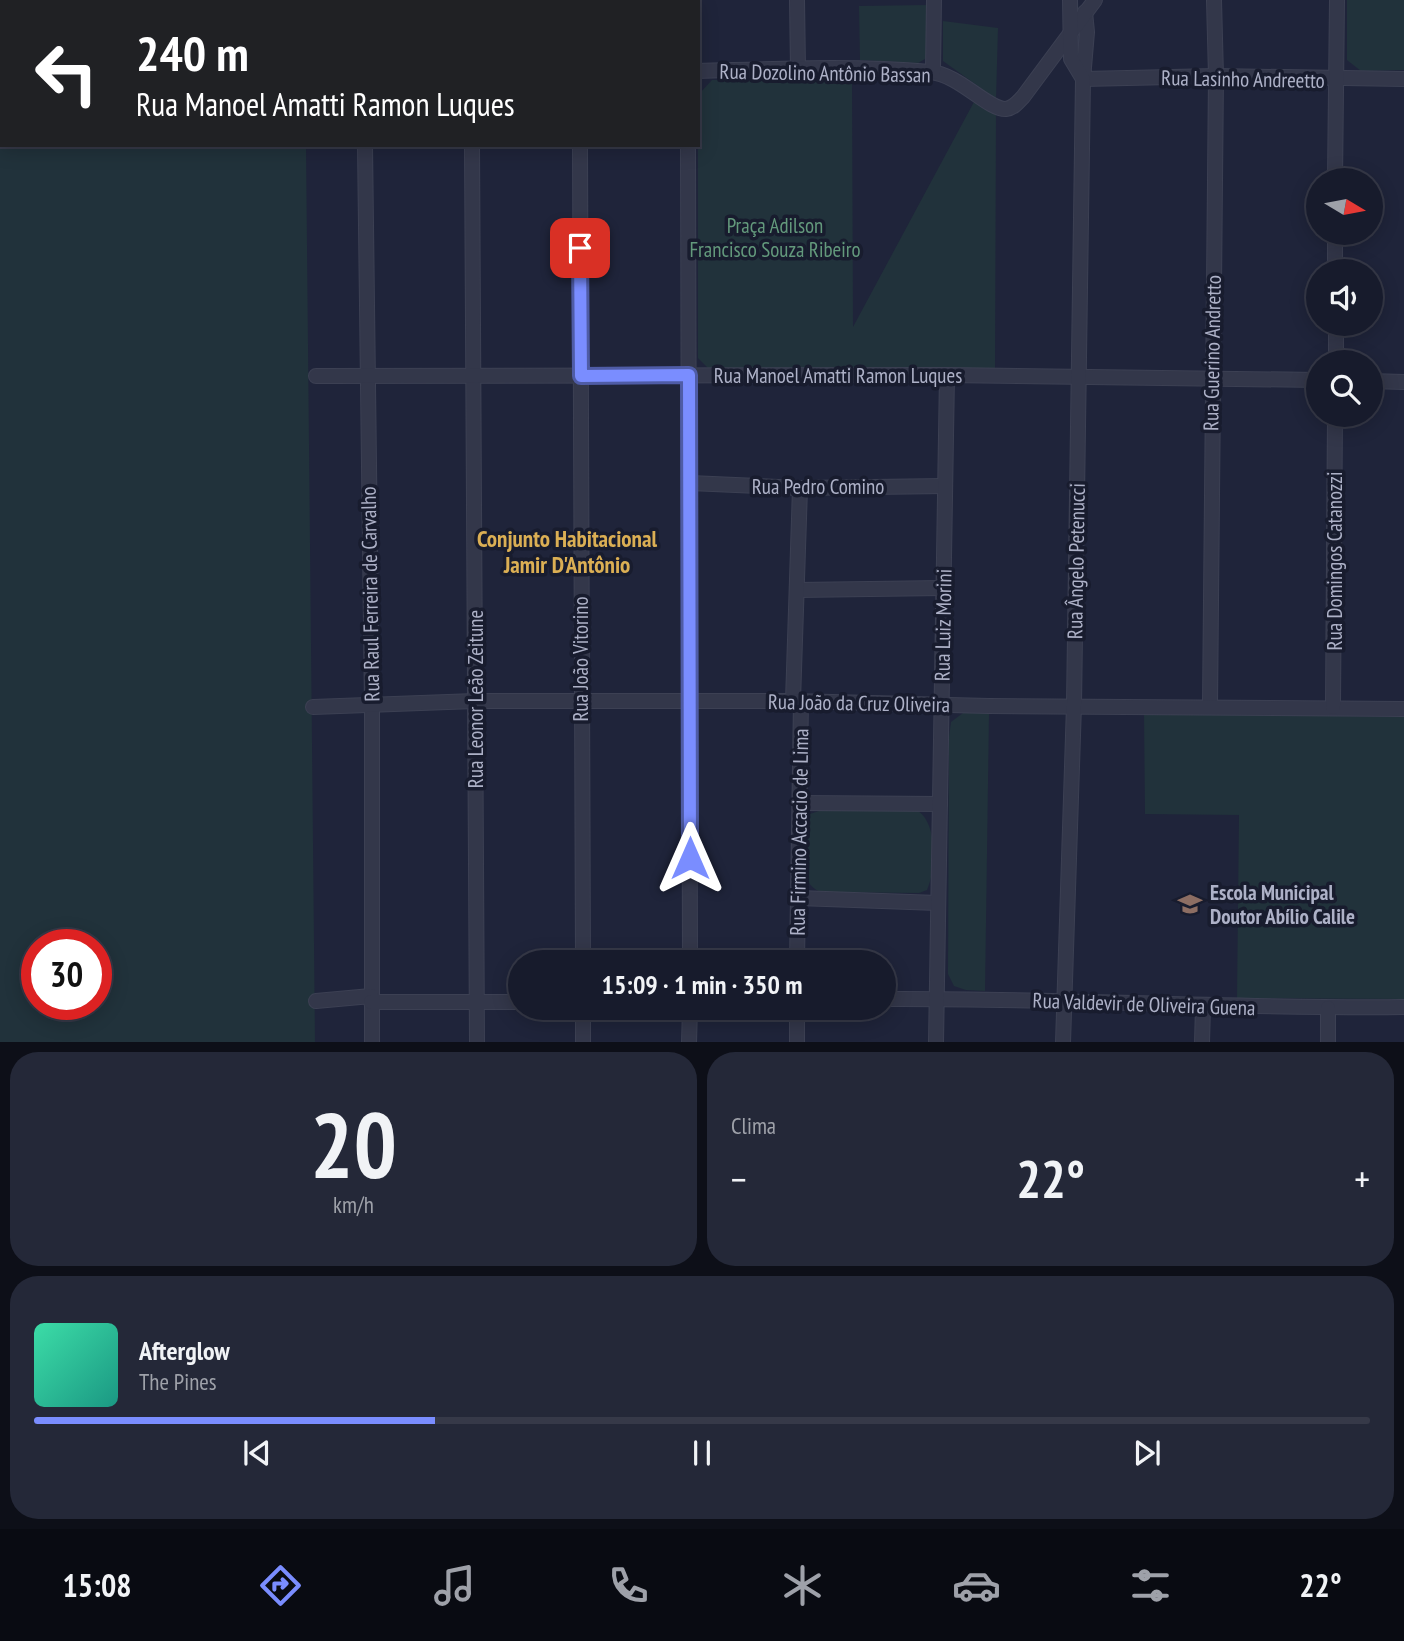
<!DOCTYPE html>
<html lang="pt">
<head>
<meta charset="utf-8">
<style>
	body { margin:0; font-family:"PT Sans Narrow",sans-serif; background:#242838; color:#f1f3f6; height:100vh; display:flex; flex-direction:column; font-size:26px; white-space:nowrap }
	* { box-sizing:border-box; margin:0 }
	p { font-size:23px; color:#9ea1a9 }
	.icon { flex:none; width:38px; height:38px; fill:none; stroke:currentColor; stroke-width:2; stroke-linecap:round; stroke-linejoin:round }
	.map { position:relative; height:1042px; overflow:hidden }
	.side { display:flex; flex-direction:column; gap:10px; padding:10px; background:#0d0f18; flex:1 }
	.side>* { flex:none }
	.guide { position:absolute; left:0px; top:0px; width:700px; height:147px; box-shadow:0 4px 18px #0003,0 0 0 2px #363948; background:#202124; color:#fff; overflow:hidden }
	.needle { width:46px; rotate:100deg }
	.fabs { position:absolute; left:1306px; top:168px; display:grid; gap:14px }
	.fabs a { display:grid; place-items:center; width:77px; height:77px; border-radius:50%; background:#171b2c; box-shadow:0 4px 18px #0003,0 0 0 2px #363948; font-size:35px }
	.speed { position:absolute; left:21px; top:929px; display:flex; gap:14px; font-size:35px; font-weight:700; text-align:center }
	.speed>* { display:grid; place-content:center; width:91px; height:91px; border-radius:50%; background:#171b2c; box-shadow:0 4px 18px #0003,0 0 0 2px #363948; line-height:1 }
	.speed .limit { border:10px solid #d22; background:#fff; color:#111 }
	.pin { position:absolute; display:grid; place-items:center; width:60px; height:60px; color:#fff; margin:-30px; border-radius:14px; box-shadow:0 4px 10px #0006 }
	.me { position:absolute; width:77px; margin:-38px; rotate:0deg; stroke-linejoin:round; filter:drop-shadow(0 0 5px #0008) }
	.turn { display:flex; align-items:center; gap:24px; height:147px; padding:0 21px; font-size:32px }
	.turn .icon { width:91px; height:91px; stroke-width:2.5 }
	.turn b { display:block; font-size:49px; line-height:60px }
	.big { font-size:52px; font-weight:800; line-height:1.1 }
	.side .card { flex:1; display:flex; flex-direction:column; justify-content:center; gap:10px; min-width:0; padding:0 24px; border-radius:28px; background:#242838 }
	.side .dial { align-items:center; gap:0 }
	.dial b { font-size:91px; line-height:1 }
	.song { display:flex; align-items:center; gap:21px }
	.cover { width:84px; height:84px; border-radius:10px; background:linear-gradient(135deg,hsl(160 70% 55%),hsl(170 70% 35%)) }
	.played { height:7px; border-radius:4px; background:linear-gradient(90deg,#7a8dff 30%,#363948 30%) }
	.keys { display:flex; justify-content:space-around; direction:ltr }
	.heat { display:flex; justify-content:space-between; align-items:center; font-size:38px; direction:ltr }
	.side .tiles { flex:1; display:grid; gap:10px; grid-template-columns:1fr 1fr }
	.card:last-child { grid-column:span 2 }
	.trip { position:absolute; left:508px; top:950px; width:388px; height:70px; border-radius:35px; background:#171b2c; box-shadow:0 4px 18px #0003,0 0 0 2px #363948; font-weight:800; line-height:70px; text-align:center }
	.tab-bar { display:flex; height:112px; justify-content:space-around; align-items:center; background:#090b12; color:#9ea1a9 }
	.tab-bar .icon { width:49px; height:49px }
	.tab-bar .active { color:#7a8dff }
	.tab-bar b { font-size:32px; color:#f1f3f6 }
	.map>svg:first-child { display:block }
	.green { fill:#21323b; fill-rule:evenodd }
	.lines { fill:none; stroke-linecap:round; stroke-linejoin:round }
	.minor-casing { stroke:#3c4053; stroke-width:16 }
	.minor { stroke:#33374a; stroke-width:14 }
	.route-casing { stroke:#4f5ca6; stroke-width:18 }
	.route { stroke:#7a8dff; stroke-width:12 }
	.labels { text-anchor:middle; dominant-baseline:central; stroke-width:7; stroke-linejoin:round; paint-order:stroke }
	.street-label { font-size:21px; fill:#adb1c7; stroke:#181c2e }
	.park-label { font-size:21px; fill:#63997c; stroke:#181c2e }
	.poi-label { font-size:21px; font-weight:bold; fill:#adb1c7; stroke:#181c2e; text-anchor:start }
	.neighbourhood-label { font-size:23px; font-weight:bold; fill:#dbaf54; stroke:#181c2e }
</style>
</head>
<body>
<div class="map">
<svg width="1404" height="1043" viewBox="0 0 1404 1043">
	<rect width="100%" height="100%" fill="#1f243a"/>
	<g class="green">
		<path d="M0,0h305l-303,2v143h304l9,897 -315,1zM37,945h59v59h-59z"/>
		<path d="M1347,0h57v70l-43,1 -14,-11z"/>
		<path d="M928,5v48l-3,6 -7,4 -58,-3 -1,-54z"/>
		<path d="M943,21l55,7 -2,71 -53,-38z"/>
		<path d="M852,79l1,248 122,-227 21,15 -1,255 -287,-2 -10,-10v-263l14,-15z"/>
		<path d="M963,713h26l-4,278 -19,-1 -12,-4 -6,-12 1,-237 2,-15z"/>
		<path d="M1144,713l260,4v282l-167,-1 2,-183 -94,-1z"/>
		<path d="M825,809l93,2c20,13 18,59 9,79l-8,3 -98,-1c-26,-9 -15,-47 -14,-69l3,-9z"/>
	</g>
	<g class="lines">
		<g class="minor-casing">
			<g id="minor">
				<path d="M472,0v2"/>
				<path d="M579,0v2"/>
				<path d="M687,0v2"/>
				<path d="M797,0l1,69"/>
				<path d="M365,2v-2"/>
				<path d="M1085,12l2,20 -4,47 133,-3 188,3"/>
				<path d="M698,71c77,-2 156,-6 232,1 29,2 58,38 76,37 8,-1 12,-7 17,-12l72,-97"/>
				<path d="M933,72l1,-72"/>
				<path d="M365,145l7,560v338"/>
				<path d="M472,145l5,898"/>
				<path d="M580,145l3,817"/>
				<path d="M688,145l2,817"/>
				<path d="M1335,180l2,-180"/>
				<path d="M1335,233v38"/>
				<path d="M1336,324v38"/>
				<path d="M316,376l631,-1 371,5"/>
				<path d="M1370,381l34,1"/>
				<path d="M690,483l110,5 145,-2"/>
				<path d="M797,590l146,-2"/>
				<path d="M793,701l7,-213"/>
				<path d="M1210,706l6,-630 -2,-76"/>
				<path d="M313,707l162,-6h318l196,5 415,3"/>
				<path d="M1333,707l2,-292"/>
				<path d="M799,803l141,1"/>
				<path d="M798,898l140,5"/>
				<path d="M797,962l4,-261"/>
				<path d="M884,999c173,-1 346,10 520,8"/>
				<path d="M316,1001l55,-5"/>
				<path d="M371,1002h149"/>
				<path d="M583,1008v35"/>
				<path d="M797,1008v35"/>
				<path d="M689,1043l1,-35"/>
				<path d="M936,1043l11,-668"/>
				<path d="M1063,1043l11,-338 9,-626 -12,-20 -1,-59"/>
				<path d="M1202,1043l1,-36"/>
				<path d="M1328,1043v-35"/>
			</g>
		</g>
		<use href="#minor" class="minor"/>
	</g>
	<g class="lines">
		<g class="route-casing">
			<path id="route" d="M580,248l1,128 108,-1 1,483"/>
		</g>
		<use href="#route" class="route"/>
	</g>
	<defs>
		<g id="school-bare" transform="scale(1.89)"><path d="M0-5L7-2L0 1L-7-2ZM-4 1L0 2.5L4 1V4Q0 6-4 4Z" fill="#8d6e63" stroke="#181c2e" stroke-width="2.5" paint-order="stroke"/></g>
	</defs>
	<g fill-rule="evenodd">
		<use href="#school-bare" x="1190" y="904"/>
	</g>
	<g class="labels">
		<g class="street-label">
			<text transform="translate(825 73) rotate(1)">Rua Dozolino Antônio Bassan</text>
			<text transform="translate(1243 79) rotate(1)">Rua Lasinho Andreetto</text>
			<text transform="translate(1212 353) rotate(-89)">Rua Guerino Andretto</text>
			<text x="838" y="375">Rua Manoel Amatti Ramon Luques</text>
			<text x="818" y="486">Rua Pedro Comino</text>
			<text transform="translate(1076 561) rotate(-89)">Rua Ângelo Petenucci</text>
			<text transform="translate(1334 561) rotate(-90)">Rua Domingos Catanozzi</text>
			<text transform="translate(370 594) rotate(-91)">Rua Raul Ferreira de Carvalho</text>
			<text transform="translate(943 625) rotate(-89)">Rua Luiz Morini</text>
			<text transform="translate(580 659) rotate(-90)">Rua João Vitorino</text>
			<text transform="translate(475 699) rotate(-90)">Rua Leonor Leão Zeitune</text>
			<text transform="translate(859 703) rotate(1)">Rua João da Cruz Oliveira</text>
			<text transform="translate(799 832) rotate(-89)">Rua Firmino Accacio de Lima</text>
			<text transform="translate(1144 1004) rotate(2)">Rua Valdevir de Oliveira Guena</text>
		</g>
		<g class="park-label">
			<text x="775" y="225">Praça Adilson<tspan x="775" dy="24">Francisco Souza Ribeiro</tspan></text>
		</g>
		<g class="poi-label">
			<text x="1210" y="892">Escola Municipal<tspan x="1210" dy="24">Doutor Abílio Calile</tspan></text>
		</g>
		<g class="neighbourhood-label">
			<text x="567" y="538">Conjunto Habitacional<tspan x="567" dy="26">Jamir D'Antônio</tspan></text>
		</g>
	</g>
</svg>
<div class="fabs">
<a><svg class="needle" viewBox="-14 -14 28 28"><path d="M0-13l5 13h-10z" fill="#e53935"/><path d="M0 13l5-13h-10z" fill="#9ea1a9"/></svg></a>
<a><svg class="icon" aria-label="sound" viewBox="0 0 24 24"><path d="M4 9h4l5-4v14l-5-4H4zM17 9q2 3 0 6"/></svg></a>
<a><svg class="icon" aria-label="search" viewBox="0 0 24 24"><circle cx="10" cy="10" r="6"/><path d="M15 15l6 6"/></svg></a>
</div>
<div class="speed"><div class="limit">30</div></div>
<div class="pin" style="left:580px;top:248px;background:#d93025"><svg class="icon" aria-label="arrive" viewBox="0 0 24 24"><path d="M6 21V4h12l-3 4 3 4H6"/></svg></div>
<svg class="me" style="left:690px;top:858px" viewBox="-20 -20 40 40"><path d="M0-17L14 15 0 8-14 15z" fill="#7a8dff" stroke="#fff" stroke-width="4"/></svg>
<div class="trip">15:09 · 1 min · 350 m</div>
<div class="guide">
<div class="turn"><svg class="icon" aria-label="left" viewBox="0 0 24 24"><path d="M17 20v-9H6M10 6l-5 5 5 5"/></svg><div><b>240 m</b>Rua Manoel Amatti Ramon Luques</div></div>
</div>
</div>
<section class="side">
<div class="tiles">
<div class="card dial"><b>20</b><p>km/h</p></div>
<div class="card"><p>Clima</p>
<div class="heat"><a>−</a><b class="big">22°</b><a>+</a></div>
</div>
<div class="card">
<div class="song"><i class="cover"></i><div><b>Afterglow</b><p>The Pines</p></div></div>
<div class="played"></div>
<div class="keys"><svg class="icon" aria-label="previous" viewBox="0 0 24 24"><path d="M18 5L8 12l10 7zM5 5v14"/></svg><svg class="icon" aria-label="pause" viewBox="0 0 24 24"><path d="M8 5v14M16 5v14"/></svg><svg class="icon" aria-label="next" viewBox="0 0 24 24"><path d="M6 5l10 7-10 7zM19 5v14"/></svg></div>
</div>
</div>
</section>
<nav class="tab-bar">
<b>15:08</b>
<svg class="icon active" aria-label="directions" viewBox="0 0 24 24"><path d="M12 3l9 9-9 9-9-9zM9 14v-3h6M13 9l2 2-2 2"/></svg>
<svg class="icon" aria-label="music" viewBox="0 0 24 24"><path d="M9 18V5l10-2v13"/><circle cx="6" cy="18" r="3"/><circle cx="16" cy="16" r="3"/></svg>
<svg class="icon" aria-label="phone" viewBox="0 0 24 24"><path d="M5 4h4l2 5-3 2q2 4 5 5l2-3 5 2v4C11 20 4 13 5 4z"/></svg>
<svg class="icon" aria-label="climate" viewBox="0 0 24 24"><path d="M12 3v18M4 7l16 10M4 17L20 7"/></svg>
<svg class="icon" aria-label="car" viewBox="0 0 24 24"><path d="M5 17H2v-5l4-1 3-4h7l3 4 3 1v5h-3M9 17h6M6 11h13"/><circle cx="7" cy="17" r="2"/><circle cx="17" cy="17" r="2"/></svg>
<svg class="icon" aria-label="filters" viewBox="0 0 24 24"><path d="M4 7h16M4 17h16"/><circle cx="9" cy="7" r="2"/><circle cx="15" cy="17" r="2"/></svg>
<b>22°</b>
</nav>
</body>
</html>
